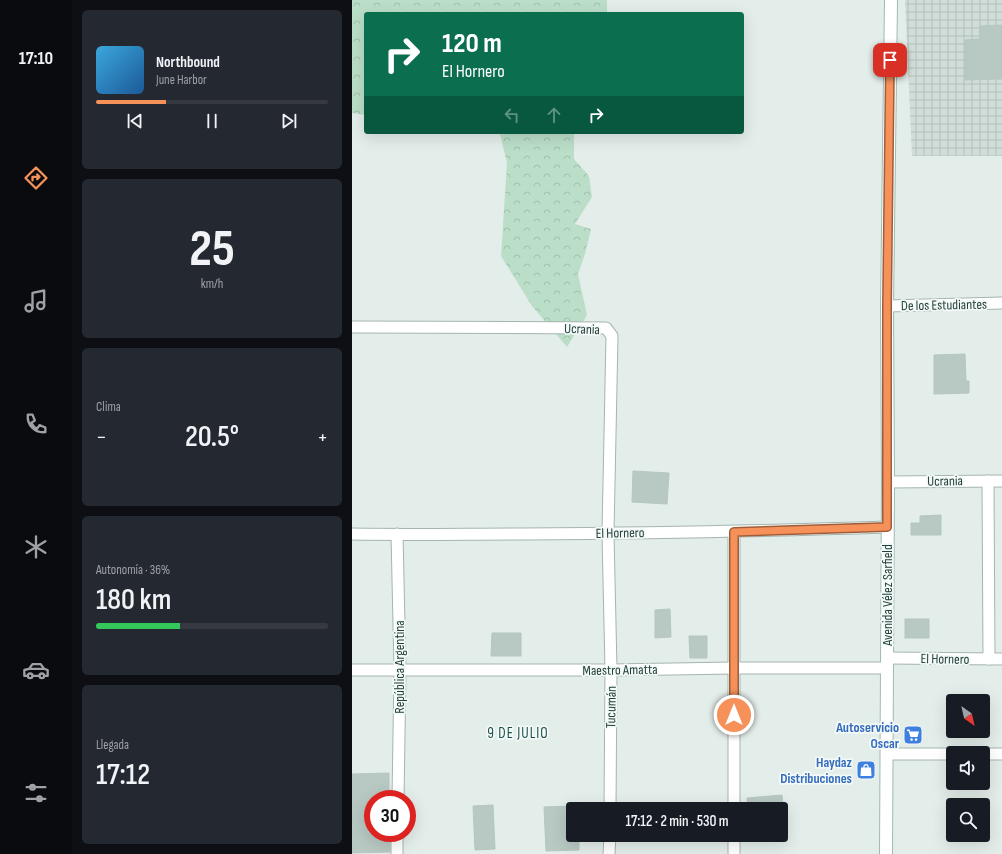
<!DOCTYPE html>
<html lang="es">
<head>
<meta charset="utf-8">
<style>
	body { margin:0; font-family:"Sofia Sans Condensed",sans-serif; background:#242831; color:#f1f3f6; height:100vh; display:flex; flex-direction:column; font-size:15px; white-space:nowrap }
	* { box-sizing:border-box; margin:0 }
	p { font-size:13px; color:#9ea1a6 }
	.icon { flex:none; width:22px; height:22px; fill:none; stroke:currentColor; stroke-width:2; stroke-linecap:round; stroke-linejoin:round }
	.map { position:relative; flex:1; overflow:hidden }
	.details { display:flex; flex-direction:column; gap:10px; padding:10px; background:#0d0f14; width:280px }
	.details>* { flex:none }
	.top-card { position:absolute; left:12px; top:12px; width:380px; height:122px; border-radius:4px; box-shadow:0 4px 16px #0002; background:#0b6e4f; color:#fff; overflow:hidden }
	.needle { width:26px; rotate:146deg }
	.buttons { position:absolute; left:594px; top:694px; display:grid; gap:8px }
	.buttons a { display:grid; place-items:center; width:44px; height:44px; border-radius:4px; background:#171b24; box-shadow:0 4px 16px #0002; font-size:20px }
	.speed { position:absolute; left:12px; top:790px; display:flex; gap:8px; font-size:20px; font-weight:700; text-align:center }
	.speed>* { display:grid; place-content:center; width:52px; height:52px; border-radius:50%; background:#171b24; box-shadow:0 4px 16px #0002; line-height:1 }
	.speed .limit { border:6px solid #d22; background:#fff; color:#111 }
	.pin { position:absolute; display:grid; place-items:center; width:34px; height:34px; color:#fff; margin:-17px; border-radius:8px; box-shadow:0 2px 6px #0006 }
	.me { position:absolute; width:44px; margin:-22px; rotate:0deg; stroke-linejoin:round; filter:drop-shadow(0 0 3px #0008) }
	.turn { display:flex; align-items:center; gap:14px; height:84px; padding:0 12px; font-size:18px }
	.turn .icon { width:52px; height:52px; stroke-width:2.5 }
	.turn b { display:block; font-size:28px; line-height:34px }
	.lanes { display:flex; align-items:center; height:38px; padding:0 12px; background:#0003; justify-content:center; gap:20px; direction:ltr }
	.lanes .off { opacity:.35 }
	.big { font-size:30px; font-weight:600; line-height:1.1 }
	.details .card { flex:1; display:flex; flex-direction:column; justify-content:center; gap:6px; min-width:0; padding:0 14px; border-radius:6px; background:#242831 }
	.details .dial { align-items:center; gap:0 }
	.dial b { font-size:52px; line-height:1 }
	.song { display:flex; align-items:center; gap:12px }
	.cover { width:48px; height:48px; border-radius:6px; background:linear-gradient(135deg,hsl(200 70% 55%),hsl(210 70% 35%)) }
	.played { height:4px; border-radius:2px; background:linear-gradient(90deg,#f59159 30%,#363941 30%) }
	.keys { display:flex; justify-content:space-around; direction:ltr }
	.heat { display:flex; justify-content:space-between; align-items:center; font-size:22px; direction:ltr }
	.charge { height:6px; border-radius:3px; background:linear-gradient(90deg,#34c759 36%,#363941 0) }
	.trip { position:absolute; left:214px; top:802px; width:222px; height:40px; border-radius:4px; background:#171b24; box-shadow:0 4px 16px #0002; font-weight:600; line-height:40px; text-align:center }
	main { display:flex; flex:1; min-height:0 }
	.menu { display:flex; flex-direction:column; width:72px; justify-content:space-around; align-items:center; background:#090b0e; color:#9ea1a6 }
	.menu .icon { width:28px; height:28px }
	.menu .active { color:#f59159 }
	.menu b { font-size:18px; color:#f1f3f6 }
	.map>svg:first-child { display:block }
	.industrial { fill:url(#industrial-grid) }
	.forest { fill:url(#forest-crowns) }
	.building { fill:#b8c8c3; stroke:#b5c7c1 }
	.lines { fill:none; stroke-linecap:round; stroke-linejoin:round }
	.minor-casing { stroke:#a5b5b1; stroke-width:13 }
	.secondary-casing { stroke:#a1b9b3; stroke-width:14 }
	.minor { stroke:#fff; stroke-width:11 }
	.secondary { stroke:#fff; stroke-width:12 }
	.route-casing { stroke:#9f5e3a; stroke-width:10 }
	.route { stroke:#f59159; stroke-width:7 }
	.labels { text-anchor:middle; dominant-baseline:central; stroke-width:3.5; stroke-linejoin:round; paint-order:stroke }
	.street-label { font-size:14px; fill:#223f3a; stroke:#f3f9f7 }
	.shop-label { font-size:14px; font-weight:bold; fill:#366cbe; stroke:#f3f9f7; text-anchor:end }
	.neighbourhood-label { font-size:15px; letter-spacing:1px; fill:#1d514b; stroke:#f3f9f7 }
</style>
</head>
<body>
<main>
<nav class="menu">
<b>17:10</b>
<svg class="icon active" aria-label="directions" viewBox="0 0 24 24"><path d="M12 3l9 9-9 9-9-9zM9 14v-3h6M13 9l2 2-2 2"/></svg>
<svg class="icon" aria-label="music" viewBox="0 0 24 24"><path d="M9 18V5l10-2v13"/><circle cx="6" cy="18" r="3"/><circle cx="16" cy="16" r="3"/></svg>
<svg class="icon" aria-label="phone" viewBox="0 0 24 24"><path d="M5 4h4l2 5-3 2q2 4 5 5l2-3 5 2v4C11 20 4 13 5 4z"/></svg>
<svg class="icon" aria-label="climate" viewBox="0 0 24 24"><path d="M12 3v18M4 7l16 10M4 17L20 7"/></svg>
<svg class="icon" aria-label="car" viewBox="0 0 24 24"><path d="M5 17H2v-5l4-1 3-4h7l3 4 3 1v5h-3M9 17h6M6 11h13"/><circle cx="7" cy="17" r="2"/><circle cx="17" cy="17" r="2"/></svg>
<svg class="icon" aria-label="filters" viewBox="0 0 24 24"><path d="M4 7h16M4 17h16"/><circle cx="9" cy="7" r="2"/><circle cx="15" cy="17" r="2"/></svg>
</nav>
<section class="details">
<div class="card">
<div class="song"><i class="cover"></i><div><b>Northbound</b><p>June Harbor</p></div></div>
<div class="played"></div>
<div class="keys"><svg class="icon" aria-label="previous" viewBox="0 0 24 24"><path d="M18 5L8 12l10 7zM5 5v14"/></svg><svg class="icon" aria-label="pause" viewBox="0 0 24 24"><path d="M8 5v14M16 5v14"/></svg><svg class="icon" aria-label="next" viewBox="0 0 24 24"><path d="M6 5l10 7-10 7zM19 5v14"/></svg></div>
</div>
<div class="card dial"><b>25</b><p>km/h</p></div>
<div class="card"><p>Clima</p>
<div class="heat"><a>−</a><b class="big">20.5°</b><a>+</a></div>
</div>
<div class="card"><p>Autonomía · 36%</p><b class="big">180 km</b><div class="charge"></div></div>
<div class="card"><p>Llegada</p><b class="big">17:12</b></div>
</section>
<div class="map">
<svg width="650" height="854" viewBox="0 0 650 854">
	<defs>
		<pattern id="industrial-grid" width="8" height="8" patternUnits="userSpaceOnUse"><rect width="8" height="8" fill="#d1ddd9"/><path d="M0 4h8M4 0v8" fill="none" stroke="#b3bfbb"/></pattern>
		<pattern id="forest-crowns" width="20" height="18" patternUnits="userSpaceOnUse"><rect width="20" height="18" fill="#bbdec9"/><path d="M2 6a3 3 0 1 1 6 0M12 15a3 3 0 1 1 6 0" fill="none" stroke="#a0c0ad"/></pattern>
	</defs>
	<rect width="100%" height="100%" fill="#e3ede9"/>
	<path class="industrial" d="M553,0h97v156h-90z"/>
	<g class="forest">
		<path d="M0,0h255v14h-241v101l-14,-2z"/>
		<path d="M104,132h120l-2,2v25l15,17 3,21 -17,27 16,5 -6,25 -7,20 9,41 -20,32 -35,-41 -31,-50 6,-93 -7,-29z"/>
	</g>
	<g class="building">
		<path d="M650,25v54l-37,1v-40l15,-1v-13z"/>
		<path d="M613,354l1,27h3v12l-35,1v-39z"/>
		<path d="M281,471l36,2 -2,31 -35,-2z"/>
		<path d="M589,515v20h-30v-12h9v-7z"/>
		<path d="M318,609l1,28 -16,1v-28z"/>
		<rect x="553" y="619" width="24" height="19"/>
		<path d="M140,633h29v23h-30z"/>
		<path d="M337,636h18v22h-17z"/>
		<path d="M37,773v26h-16v34h17v19l-38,1v-79z"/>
		<path d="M430,795l1,11 -10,1v2h-25l-1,-11z"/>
		<path d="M141,805l2,44 -20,1 -2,-44z"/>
		<path d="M221,806v29h6v15l-33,1 -2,-44z"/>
	</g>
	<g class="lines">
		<g class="minor-casing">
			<g id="minor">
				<path d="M535,306l115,-3"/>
				<path d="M0,327l254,1 6,8 -4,197 3,137 -1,139"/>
				<path d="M636,481l1,178"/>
				<path d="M536,482l114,-1"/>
				<path d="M0,534c57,1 115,0 172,0 121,-1 242,-3 363,-7"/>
				<path d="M45,534l3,136 -2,129"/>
				<path d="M535,658l115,1"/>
				<path d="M0,670h259l123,-2h153"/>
				<path d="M535,754h66"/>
				<path d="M631,754h19"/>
				<path d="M382,809v-277"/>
				<path d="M382,835v19"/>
				<path d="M45,854v-21"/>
				<path d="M257,854l1,-19"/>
			</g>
		</g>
		<g class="secondary-casing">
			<path id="secondary" d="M534,854l2,-372 -1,-176 4,-306"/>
		</g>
		<use href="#minor" class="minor"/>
		<use href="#secondary" class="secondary"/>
	</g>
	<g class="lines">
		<g class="route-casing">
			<path id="route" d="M382,715v-183l153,-5v-221l3,-246"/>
		</g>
		<use href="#route" class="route"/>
	</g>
	<defs>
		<g id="supermarket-square" transform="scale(1)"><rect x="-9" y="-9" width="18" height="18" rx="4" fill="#3f7fe0" stroke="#f3f9f7"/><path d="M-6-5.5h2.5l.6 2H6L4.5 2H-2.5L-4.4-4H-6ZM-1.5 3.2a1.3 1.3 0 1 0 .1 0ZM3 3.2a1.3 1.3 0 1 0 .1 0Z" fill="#fff"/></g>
		<g id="shop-square" transform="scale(1)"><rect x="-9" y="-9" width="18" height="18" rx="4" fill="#3f7fe0" stroke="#f3f9f7"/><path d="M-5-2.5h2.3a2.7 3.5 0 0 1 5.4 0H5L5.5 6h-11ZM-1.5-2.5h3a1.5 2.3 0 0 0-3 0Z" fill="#fff"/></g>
	</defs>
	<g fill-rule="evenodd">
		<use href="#supermarket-square" x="561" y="735"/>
		<use href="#shop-square" x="514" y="770"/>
	</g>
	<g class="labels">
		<g class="street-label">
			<text transform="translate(592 305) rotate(-1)">De los Estudiantes</text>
			<text transform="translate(230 329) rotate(2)">Ucrania</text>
			<text transform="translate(593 481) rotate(-1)">Ucrania</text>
			<text transform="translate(268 533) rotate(-1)">El Hornero</text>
			<text transform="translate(535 595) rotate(-90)">Avenida Vélez Sarfield</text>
			<text transform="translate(593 659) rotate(1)">El Hornero</text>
			<text transform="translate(47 667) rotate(-90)">República Argentina</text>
			<text transform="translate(268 670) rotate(-1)">Maestro Amatta</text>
			<text transform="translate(259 707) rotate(-89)">Tucumán</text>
		</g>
		<g class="shop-label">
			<text x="547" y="727">Autoservicio<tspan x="547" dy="16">Oscar</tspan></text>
			<text x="500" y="762">Haydaz<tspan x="500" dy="16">Distribuciones</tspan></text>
		</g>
		<g class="neighbourhood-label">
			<text x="166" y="733">9 DE JULIO</text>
		</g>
	</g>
</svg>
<div class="buttons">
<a><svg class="needle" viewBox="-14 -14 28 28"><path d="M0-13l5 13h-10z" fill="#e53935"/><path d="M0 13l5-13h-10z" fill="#9ea1a6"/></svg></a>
<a><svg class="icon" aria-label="sound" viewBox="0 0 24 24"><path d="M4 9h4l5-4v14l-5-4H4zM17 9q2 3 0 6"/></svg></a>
<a><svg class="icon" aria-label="search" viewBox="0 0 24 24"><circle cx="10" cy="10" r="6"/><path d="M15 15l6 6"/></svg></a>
</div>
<div class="speed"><div class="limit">30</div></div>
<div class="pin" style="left:538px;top:60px;background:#d93025"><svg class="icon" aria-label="arrive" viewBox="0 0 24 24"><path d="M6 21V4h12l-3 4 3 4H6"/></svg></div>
<svg class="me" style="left:382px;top:715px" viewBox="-20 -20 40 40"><circle r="17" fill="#f59159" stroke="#fff" stroke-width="3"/><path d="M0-11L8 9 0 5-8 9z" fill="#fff"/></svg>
<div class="trip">17:12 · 2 min · 530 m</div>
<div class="top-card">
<div class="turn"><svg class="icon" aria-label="right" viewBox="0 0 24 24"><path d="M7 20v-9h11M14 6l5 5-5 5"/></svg><div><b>120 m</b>El Hornero</div></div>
<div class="lanes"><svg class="icon off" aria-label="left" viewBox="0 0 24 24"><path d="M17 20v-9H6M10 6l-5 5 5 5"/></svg><svg class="icon off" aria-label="ahead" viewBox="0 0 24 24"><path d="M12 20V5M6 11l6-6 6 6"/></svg><svg class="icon" aria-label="right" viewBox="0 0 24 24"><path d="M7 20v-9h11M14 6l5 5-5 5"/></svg></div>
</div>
</div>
</main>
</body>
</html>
